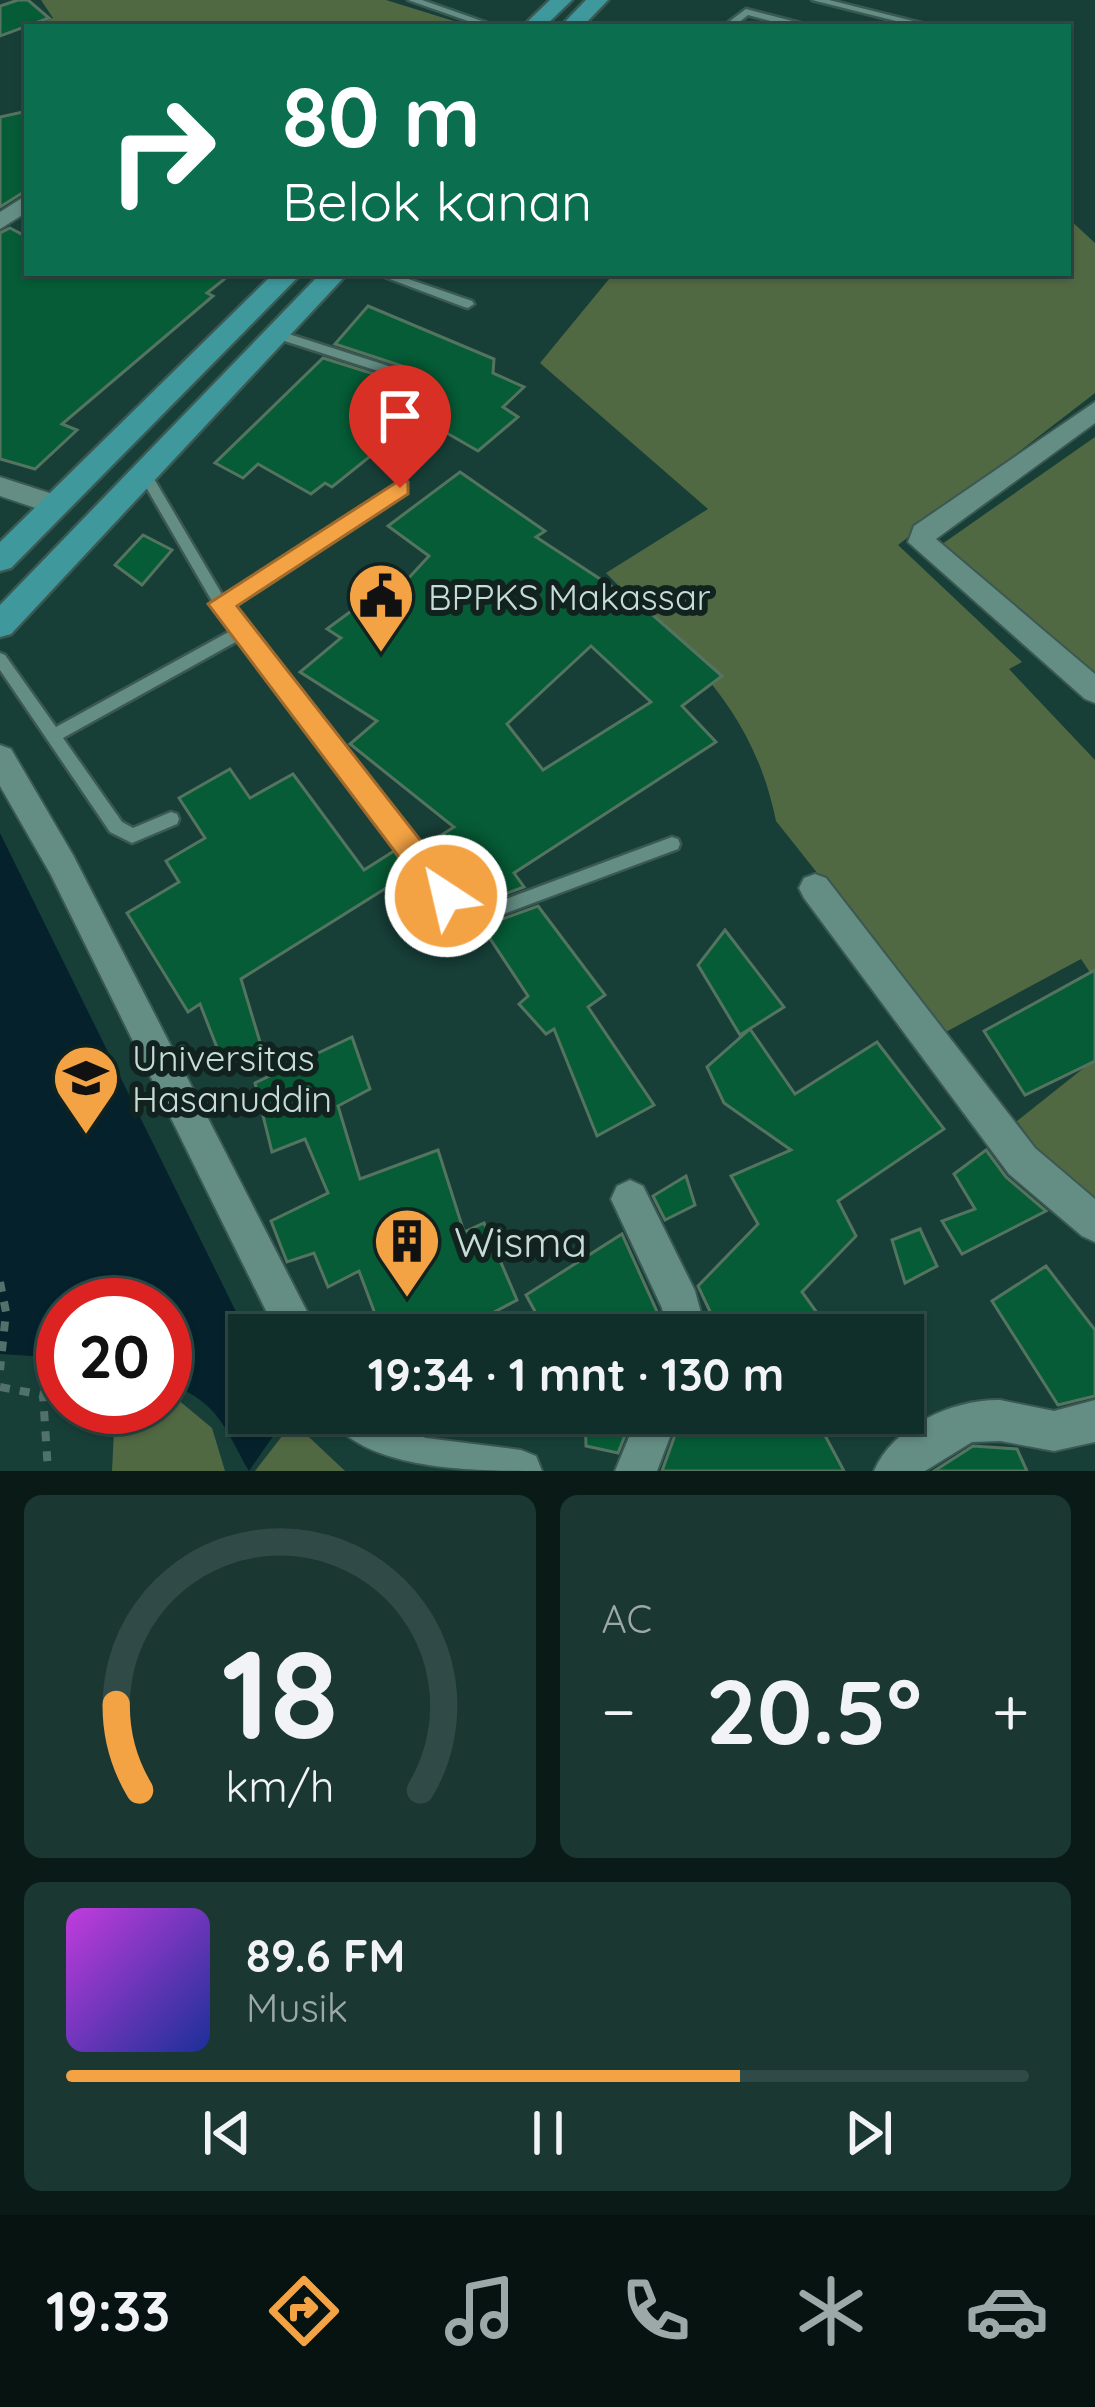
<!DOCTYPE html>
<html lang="id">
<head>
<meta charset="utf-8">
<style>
	body { margin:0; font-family:Quicksand,sans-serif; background:#1a3732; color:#f1f3f6; height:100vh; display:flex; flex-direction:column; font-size:45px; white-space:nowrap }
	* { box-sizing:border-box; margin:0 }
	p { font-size:39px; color:#9ca9a8 }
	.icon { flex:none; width:66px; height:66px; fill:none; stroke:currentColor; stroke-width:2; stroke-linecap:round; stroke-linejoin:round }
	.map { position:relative; height:1471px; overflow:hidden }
	.side { display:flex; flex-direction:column; gap:24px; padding:24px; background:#091a17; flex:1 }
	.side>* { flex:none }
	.hud { position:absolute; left:24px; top:24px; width:1047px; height:252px; border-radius:0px; box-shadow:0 3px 9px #0004,0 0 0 3px #304a47; background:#0b6e4f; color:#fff; overflow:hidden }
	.speed { position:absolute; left:36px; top:1278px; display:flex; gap:24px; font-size:60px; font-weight:700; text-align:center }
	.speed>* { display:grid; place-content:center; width:156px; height:156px; border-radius:50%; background:#112f2a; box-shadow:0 3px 9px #0004,0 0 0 3px #304a47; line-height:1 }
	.speed .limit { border:18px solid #d22; background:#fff; color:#111 }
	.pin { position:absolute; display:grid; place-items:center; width:102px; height:102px; color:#fff; margin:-123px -51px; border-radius:50% 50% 50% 0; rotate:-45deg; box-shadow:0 0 12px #0007 }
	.pin .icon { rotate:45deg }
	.me { position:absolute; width:132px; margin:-66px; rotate:325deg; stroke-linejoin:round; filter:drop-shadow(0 0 9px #0008) }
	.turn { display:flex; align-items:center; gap:42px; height:252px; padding:0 60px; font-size:54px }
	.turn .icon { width:156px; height:156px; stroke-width:2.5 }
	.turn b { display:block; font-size:84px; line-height:102px }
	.big { font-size:90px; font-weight:800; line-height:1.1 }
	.side .tile { flex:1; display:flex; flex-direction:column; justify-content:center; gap:18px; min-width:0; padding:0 42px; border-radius:18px; background:#1a3732 }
	.side .dial { align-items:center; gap:0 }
	.dial svg { height:312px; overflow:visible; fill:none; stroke:#304a47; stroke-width:7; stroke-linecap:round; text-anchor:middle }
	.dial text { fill:#f1f3f6; stroke:none }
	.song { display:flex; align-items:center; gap:36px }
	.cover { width:144px; height:144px; border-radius:18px; background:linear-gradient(135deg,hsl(290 70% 55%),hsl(230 70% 35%)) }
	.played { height:12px; border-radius:6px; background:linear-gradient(90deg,#f4a344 70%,#304a47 70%) }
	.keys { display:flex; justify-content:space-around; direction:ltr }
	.heat { display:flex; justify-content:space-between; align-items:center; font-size:66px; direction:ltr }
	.side .tiles { flex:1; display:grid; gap:24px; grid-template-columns:1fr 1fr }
	.tile:last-child { grid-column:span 2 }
	.trip { position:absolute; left:228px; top:1314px; width:696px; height:120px; border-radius:0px; background:#112f2a; box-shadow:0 3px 9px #0004,0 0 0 3px #304a47; font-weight:800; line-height:120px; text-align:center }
	.tabs { display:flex; height:192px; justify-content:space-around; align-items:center; background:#071311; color:#9ca9a8 }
	.tabs .icon { width:84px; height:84px }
	.tabs .current { color:#f4a344 }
	.tabs b { font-size:54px; color:#f1f3f6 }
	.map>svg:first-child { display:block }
	.green { fill:#516943 }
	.water { fill:#05222c }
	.building { fill:#055c36; stroke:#557460; stroke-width:3; fill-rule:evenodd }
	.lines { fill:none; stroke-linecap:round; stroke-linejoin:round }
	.service-casing { stroke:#3b5853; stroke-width:5 }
	.minor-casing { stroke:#3b5853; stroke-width:4 }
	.trunk-casing { stroke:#3b5853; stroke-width:5 }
	.path { stroke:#50726b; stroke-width:8; stroke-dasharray:10 10; stroke-linecap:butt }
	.service { fill:#648d84; fill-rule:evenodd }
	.minor { fill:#648d84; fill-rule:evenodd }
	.trunk { fill:#3e989c; fill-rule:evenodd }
	.route { fill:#f4a344; stroke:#9f6a2c; stroke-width:3 }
	.labels { text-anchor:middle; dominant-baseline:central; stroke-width:12; stroke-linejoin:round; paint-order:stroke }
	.poi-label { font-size:36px; fill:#c7dcd7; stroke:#12231f; text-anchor:start }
	.near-poi-label { font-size:42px; fill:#c7dcd7; stroke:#12231f; text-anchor:start }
</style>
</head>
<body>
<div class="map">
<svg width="1095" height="1471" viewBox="0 0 1095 1471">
	<rect width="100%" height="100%" fill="#173f38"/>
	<g class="green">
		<path d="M41,0h345l87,27h-442l22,-9z"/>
		<path d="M1068,218l27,25v150l-197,152 124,117 -13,7 86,91v220l-14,-21 -137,74 -168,-212c-24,-117 -91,-166 -170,-248l102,-64 -168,-146 74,-90h454z"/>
		<path d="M1095,437v237l-11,7 -149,-132z"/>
		<path d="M1095,1059v140l-44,-31 -34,-47z"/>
		<path d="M165,1389l47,39 13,43h-113l2,-41 23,-23h28z"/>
		<path d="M293,1422l52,49h-90z"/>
	</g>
	<path class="water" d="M0,833l249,505v75l38,3 -38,55c-26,-46 -29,-67 -84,-90v-76h-102v53l-63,-4z"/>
	<g class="building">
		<path d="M18,0h10l21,18 -49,18v-30z"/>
		<path d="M27,111v79l-27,17v-90z"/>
		<path d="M10,228l17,9v36h205l-25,20 6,3 -151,128 15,6 -42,39 -35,-10v-226z"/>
		<path d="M368,306l126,53 -1,14 31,14 -21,20 15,10 -40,34 -59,-34 -87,70 -7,-4 -14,11 -53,-30 -15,14 -28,-15 108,-105 76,24 10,-4 -4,-11 -70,-23z"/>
		<path d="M460,472l85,59 -9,6 110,72 76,67 -40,30 34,36 -202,131 10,14 -30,11h-23l-16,-10 -31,-42 30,-19 -104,-83 27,-23 -77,-49 41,-34 -14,-9 39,-29 14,9 49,-53 -41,-30zM591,646l60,56 -108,68 -36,-46z"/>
		<path d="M143,535l29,15 -30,35 -27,-20z"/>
		<path d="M230,769l20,29 43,-24 71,96 30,-19 16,22 -169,106 22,73 -38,16 -25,-64 -12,8 -61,-99 52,-31 -13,-21 39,-23 -26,-40z"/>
		<path d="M538,906l67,89 -17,12 66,98 -57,31 -43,-107 -8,5 -27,-30 9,-8 -49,-74 18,-1z"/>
		<path d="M725,930l59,77 -44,28 -42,-70z"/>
		<path d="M1095,970v91l-70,34 -41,-64z"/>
		<path d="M750,1029l45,65 82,-52 67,87 -106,72 18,35 -54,56 31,43h-112l-23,-49 60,-62 -27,-48 60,-26 -67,-47 -17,-36z"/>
		<path d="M352,1037l18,52 -32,17 22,73 78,-29 26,82 20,-9 33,77 -36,19 6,16h-104l-24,-64 -31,16 -14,-34 -27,9 -16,-41 57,-28 -23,-54 -33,13 -17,-69z"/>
		<path d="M986,1150l20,27 40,34 -84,43 -20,-33 33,-12 -21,-35z"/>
		<path d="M686,1176l9,29 -30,15 -12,-24z"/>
		<path d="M920,1229l17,37 -32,17 -13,-43z"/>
		<path d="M622,1234l37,82 -29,19h-82l-22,-40z"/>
		<path d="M1046,1266l49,64v66l-37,9 -66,-104z"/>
		<path d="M585,1413h49l-16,40 -32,-7z"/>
		<path d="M683,1413h130l31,58h-182z"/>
		<path d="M973,1446l44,3 10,22h-93z"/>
	</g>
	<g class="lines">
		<g class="service-casing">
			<g id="service">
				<path d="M408,0h14l77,27h-14z"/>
				<path d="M812,0h17l108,27h-17z"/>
				<path d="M746,9l62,16 2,2h-16l-46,-12 -15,12h-11z"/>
				<path d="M374,273h17l81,28 2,3 -6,4 -4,-1z"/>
				<path d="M276,330l128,41 2,3 -6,4 -128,-41 -2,-3z"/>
				<path d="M145,470l5,2 73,124 172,-110h10l2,3 -2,3 -175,113 97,118 125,168 18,12h25l177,-66 6,2 2,5 -2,5 -183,68h-27l-28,-16 -123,-170 -76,-92 -178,99 59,84 11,6 38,-16 6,2 2,5 -2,5 -45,19 -22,-11 -110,-162v-17l5,2 51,72 178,-98 -18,-21 -77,-133z"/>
			</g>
		</g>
		<g class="minor-casing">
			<g id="minor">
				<path d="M27,195v17l-27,17v-17z"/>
				<path d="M1095,402v21l-159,116 159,135v29l-10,-4 -177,-157 6,-16z"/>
				<path d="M0,477l65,21 4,7 -13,10 -56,-19z"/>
				<path d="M0,745l11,4 62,106 246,480h-41l-227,-460 -51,-89z"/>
				<path d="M815,874l11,4 209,270 60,51v43l-13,-6 -73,-62 -205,-276 -5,-10 5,-10z"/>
				<path d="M630,1180l13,6 52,105 12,44h-40l-5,-27 -51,-109 6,-13z"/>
				<path d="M1000,1400l54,11 41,-11v42l-41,9 -54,-10 -28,1 -47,29h-51c19,-45 80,-72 126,-71z"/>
				<path d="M327,1413h49l24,17 26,8 95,12 15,6 6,15c-69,0 -182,0 -215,-58z"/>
				<path d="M639,1413h40l-22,58h-42z"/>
			</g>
		</g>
		<g class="trunk-casing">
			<g id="trunk">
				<path d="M550,0h22l-28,27h-22z"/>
				<path d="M586,0h22l-26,27h-22z"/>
				<path d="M274,273h28l-291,295 -11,3v-29z"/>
				<path d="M321,273h27l-337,361 -11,3v-32z"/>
			</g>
		</g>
		<g class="path">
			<path d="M0,1282l6,30 -6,58"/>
			<path d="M0,1387l43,8 5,76"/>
		</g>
		<use href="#service" class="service"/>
		<use href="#minor" class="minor"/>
		<use href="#trunk" class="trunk"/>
	</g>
	<path class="route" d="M400,480l8,2v12l-171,112 220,281 4,9 -15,14 -10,-4 -228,-302z"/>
	<defs>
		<g id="civic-pin" transform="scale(3.45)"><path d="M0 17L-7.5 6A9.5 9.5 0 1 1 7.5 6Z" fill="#f4a344" stroke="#12231f"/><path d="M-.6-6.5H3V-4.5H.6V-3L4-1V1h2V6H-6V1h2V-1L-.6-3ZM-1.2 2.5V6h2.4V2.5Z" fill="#111"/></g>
		<g id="university-pin" transform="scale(3.45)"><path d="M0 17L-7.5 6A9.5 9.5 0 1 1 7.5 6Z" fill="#f4a344" stroke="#12231f"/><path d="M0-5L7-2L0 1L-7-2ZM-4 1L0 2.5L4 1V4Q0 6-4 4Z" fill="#111"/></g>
		<g id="building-pin" transform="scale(3.45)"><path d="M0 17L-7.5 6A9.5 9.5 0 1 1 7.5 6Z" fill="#f4a344" stroke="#12231f"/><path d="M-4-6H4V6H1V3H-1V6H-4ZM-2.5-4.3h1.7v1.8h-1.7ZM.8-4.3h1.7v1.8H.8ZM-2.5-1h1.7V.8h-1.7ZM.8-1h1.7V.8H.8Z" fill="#111"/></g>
	</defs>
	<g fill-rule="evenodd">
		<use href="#civic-pin" x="381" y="596"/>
		<use href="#university-pin" x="86" y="1078"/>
		<use href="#building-pin" x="407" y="1241"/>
	</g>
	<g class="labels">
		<g class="poi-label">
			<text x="428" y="596">BPPKS Makassar</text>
			<text x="132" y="1057">Universitas<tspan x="132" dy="41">Hasanuddin</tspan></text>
		</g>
		<g class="near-poi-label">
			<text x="454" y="1241">Wisma</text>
		</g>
	</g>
</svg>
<div class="speed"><div class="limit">20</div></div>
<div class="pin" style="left:400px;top:488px;background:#d93025"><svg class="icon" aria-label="arrive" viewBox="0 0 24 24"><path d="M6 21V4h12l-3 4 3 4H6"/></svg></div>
<svg class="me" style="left:446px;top:896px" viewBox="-20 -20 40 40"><circle r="17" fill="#f4a344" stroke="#fff" stroke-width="3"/><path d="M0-11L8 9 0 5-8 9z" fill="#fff"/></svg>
<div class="trip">19:34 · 1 mnt · 130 m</div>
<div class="hud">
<div class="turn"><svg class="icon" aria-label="right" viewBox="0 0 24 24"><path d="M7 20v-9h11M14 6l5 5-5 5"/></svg><div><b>80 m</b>Belok kanan</div></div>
</div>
</div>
<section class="side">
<div class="tiles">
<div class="tile dial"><svg viewBox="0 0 100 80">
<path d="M14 69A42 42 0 1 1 86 69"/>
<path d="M14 69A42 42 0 0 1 8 47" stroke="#f4a344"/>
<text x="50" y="56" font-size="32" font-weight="700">18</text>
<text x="50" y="72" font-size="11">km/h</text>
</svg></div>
<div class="tile"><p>AC</p>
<div class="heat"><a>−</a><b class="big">20.5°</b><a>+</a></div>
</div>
<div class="tile">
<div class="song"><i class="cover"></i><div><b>89.6 FM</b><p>Musik</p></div></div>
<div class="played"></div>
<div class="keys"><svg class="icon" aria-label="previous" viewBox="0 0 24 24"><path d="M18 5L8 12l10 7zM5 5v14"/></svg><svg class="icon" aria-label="pause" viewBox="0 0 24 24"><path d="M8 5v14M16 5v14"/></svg><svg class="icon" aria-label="next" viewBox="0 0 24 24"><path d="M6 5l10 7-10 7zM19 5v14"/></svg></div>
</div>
</div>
</section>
<nav class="tabs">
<b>19:33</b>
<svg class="icon current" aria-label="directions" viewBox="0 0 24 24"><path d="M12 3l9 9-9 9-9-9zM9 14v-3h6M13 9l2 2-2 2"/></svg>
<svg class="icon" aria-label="music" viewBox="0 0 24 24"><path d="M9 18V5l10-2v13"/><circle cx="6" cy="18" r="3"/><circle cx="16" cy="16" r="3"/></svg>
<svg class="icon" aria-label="phone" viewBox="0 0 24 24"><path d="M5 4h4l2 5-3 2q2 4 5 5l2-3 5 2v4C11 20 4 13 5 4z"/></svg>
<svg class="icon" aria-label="climate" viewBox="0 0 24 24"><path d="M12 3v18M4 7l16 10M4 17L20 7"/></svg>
<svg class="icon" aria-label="car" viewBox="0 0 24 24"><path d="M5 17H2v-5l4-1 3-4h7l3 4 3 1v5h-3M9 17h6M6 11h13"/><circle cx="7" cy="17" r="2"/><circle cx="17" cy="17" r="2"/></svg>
</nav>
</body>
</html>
